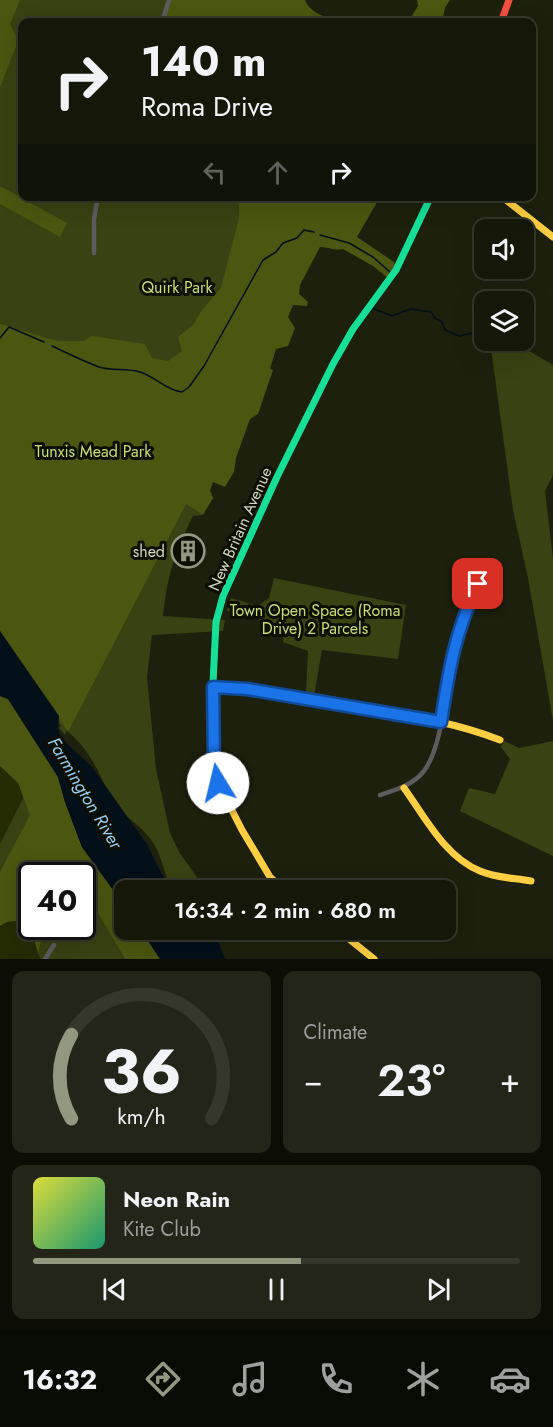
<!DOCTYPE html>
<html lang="en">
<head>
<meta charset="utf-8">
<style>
	body { margin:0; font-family:Jost,sans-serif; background:#222517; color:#f1f3f6; height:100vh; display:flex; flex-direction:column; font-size:22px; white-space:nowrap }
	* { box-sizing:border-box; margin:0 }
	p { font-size:20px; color:#9da09c }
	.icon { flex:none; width:33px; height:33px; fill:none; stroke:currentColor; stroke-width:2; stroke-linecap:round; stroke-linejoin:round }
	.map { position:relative; height:959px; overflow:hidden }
	.sheet { display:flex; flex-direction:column; gap:12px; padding:12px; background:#0c0d05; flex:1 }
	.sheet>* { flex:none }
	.top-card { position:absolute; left:18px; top:18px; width:518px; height:183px; border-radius:12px; box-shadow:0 6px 24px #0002,0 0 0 2px #34372a; background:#151809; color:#f1f3f6; overflow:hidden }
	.buttons { position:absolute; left:474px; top:219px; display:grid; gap:12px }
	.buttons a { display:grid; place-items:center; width:60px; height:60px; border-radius:12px; background:#151809; box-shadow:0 6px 24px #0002,0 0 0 2px #34372a; font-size:30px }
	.speed { position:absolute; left:18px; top:862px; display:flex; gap:12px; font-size:30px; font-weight:700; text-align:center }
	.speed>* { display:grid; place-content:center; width:78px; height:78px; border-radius:50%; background:#151809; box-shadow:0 6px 24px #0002,0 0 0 2px #34372a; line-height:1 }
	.speed .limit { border:3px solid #111; border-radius:9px; background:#fff; color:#111 }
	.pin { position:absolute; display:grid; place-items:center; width:51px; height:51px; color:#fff; margin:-26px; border-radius:12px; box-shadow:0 3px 9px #0006 }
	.me { position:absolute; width:66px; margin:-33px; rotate:351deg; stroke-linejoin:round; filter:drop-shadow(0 0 4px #0008) }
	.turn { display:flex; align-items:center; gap:21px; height:126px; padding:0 24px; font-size:27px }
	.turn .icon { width:78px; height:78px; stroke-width:2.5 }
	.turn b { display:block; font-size:42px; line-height:51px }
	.lanes { display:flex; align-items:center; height:57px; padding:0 24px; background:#0003; justify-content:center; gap:30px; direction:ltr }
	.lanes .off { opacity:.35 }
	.big { font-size:45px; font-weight:600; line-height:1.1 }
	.sheet .widget { flex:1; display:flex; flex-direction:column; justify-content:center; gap:9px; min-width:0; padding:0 21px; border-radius:12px; background:#222517 }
	.sheet .dial { align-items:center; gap:0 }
	.dial svg { height:156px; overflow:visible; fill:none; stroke:#34372a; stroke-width:7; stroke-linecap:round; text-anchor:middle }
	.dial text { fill:#f1f3f6; stroke:none }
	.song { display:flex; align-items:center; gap:18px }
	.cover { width:72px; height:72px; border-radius:9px; background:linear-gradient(135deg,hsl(60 70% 55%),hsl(160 70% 35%)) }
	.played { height:6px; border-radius:3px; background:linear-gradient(90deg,#929780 55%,#34372a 55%) }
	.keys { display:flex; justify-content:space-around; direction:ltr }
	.heat { display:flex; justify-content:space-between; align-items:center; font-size:33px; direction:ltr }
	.sheet .tiles { flex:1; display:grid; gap:12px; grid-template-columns:1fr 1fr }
	.widget:last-child { grid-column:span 2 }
	.trip { position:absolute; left:114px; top:880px; width:342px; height:60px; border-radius:12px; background:#151809; box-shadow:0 6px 24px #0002,0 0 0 2px #34372a; font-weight:600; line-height:60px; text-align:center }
	.menu { display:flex; height:96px; justify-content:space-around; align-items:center; background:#080a04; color:#9da09c }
	.menu .icon { width:42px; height:42px }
	.menu .active { color:#929780 }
	.menu b { font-size:27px; color:#f1f3f6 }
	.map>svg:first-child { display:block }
	.built { fill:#252b03 }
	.green { fill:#394212 }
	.forest { fill:#4b5610 }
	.water { fill:#030f19 }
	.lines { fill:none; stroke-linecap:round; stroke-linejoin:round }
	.stream { stroke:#030f19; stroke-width:1.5 }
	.street { stroke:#5d5b5e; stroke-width:4.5 }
	.fast { stroke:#16e098; stroke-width:7 }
	.slow { stroke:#ffcf43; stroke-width:7 }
	.jam { stroke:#f24e42; stroke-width:7 }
	.route-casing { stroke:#114b97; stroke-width:15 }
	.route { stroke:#1a73e8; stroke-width:10 }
	.labels { text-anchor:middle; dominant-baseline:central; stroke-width:6; stroke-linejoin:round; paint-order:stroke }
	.park-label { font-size:16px; fill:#c8dd77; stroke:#0c0f01 }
	.street-label { font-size:16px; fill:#d1d7be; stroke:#0c0f01 }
	.poi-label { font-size:16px; fill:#d1d7be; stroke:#0c0f01; text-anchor:end }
	.water-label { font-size:18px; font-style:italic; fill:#96cdf2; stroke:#0c0f01 }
</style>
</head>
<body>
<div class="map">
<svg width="553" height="959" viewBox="0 0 553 959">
	<rect width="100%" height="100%" fill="#1c200c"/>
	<g class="built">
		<path d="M0,766l18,17 5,14 -23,47z"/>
		<path d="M17,921l9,7 10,17 5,14h-41v-33l7,-4z"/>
	</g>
	<g class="green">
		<path d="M0,0h293v5l47,17h-318v174l320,1 -151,310 12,8 -10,1c-18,35 -26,61 -30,100l62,4 -2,11 -71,4 -5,42 9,92 14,64 9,19 28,39h-33c-11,-17 -11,-32 -20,-47 -11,-18 -30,-27 -42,-43 -5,-6 -7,-15 -10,-22 -9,-19 -19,-35 -34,-47l1,-2h-2l-2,5 -6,-7 2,-2 -61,-88z"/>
		<path d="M490,341h22l41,24v110l-8,16 8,68v162l-25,-143 -15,-68z"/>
		<path d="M274,578l132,27 -8,54 -76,-9 -8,46 -8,-2 2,-43 -25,-9 1,-16 -57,-15 4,-13 27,8 11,-8z"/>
		<path d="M504,741l15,7 34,-7v115l-93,-45 9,-23 26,6 15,-35 -9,-12z"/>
		<path d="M44,756l4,6 11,3 -59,140v-61z"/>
		<path d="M83,888l42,71h-84l-3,-5 7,-27h37z"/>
	</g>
	<g class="forest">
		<path d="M0,0h20l-10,24 8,17 -18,46z"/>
		<path d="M169,0h136c6,14 22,18 35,22h-178z"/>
		<path d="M417,0h33l-5,8 -3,14h-34l10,-16z"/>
		<path d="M0,186l67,37 -7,14 -60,-33z"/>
		<path d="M239,197h141l-23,40 37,25 2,7 -7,10 -16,-13 -30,-17c-9,2 -14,-2 -23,-2l-20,38 -1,9 9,8 -1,4 -14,-1 -5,12 7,11 -7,18 -12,3 -6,20 3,1 -15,44 -8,5 -14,39 -2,14 -9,15 -12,-5 -3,8 3,8 -10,17 -17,-11 -118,228 -68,-101v-307l57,17h26l9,-5 53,8 7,14 16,3 14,-10 -4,-14 15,-12 9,-15 19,-22 18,-70z"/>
		<path d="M0,696l8,3 50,78 7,25 17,45 42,58v25h17l19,29h-35l-42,-71 -1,-12h-50v51h13l-7,27c-2,-14 -10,-25 -21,-33l-10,1 -7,4v-54l30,-57 -12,-32 -18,-17z"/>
	</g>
	<g class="water">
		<path d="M0,631l59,85 -1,12 3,10 31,29 56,79 12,25 14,20h-50v14l-42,-58 -17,-45 -7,-25 -50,-78 -8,-3z"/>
		<path d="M141,930h69l6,6 9,23h-65z"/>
	</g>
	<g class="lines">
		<g class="stream">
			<path d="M320,235l29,8 24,14 17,15"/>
			<path d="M374,309l18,7 19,-7 20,3 4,6 7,4 3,8 14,6 23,-5"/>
			<path d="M0,338l9,-11 35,15"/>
			<path d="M506,340l2,2"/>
			<path d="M52,346c15,7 31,15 47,21 13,4 28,1 41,5 14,4 28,19 42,20l7,-5 15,-21 59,-106 13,-8 7,-9 14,-5 7,-8 10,2"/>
		</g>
		<g class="street">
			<path d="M162,22l7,-22"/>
			<path d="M94,253v-34l4,-23"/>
			<path d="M380,795c16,-5 33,-10 44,-24 21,-29 21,-91 30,-126 5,-21 15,-41 24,-61"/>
			<path d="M45,959l9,-14"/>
		</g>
		<path class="fast" d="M213,683l3,-61 7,-26 54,-119 56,-113 20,-35 43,-59 35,-74"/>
		<g class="slow">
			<path d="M501,196l52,41"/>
			<path d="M213,683l1,68 4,32 24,47 28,47 15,14"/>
			<path d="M213,687c47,3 93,12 140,20 50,8 99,14 147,33"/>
			<path d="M404,788c21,29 41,69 76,83 16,7 34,7 51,10"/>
			<path d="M338,930l36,29"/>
		</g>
		<path class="jam" d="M501,22l8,-22"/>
	</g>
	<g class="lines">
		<g class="route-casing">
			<path id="route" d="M218,783l-4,-20 -1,-76 34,2 194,33c8,-53 14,-90 37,-138"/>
		</g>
		<use href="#route" class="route"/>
	</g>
	<defs>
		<g id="building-ring" transform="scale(1.725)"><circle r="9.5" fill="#0c0f01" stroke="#929780" stroke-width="1.5"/><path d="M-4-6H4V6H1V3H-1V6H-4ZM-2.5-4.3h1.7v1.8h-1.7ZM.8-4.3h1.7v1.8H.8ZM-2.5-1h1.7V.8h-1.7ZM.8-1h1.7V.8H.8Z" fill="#929780"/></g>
	</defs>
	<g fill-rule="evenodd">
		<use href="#building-ring" x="188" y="551"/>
	</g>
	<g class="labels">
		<g class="park-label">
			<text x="177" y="287">Quirk Park</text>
			<text x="93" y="451">Tunxis Mead Park</text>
			<text x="315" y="610">Town Open Space (Roma<tspan x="315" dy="18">Drive) 2 Parcels</tspan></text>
		</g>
		<g class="street-label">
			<text transform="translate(240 529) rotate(-66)">New Britain Avenue</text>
		</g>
		<g class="poi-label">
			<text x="165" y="551">shed</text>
		</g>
		<g class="water-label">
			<text transform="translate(85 793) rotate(59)">Farmington River</text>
		</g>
	</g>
</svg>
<div class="buttons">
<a><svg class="icon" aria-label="sound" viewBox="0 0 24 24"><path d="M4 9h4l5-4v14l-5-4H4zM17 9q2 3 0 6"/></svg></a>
<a><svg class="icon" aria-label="layers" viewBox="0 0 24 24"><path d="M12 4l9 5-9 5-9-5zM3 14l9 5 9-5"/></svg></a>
</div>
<div class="speed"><div class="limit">40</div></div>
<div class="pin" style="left:478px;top:584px;background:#d93025"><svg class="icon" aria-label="arrive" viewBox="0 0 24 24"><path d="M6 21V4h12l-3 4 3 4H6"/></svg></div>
<svg class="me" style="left:218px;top:783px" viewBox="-20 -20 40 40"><circle r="19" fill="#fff"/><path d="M0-13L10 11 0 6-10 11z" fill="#1a73e8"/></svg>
<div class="trip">16:34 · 2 min · 680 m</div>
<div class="top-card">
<div class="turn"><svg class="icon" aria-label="right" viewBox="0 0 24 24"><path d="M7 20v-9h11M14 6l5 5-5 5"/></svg><div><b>140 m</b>Roma Drive</div></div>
<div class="lanes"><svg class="icon off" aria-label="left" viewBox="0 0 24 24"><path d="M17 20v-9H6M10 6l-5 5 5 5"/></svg><svg class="icon off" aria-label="ahead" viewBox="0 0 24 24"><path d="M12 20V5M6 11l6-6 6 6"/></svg><svg class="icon" aria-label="right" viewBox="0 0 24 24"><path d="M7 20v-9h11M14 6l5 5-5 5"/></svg></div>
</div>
</div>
<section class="sheet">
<div class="tiles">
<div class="widget dial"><svg viewBox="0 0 100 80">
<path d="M14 69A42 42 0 1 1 86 69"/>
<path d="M14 69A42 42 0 0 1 14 26" stroke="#929780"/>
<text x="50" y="56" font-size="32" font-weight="700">36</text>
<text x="50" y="72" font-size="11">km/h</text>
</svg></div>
<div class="widget"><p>Climate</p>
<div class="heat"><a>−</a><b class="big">23°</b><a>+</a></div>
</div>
<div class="widget">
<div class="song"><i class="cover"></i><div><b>Neon Rain</b><p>Kite Club</p></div></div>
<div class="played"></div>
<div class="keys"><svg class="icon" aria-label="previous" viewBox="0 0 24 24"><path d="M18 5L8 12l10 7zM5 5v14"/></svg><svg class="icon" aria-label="pause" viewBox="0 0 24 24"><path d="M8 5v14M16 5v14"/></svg><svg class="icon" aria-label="next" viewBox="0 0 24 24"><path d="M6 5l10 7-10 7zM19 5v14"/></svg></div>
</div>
</div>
</section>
<nav class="menu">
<b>16:32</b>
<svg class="icon active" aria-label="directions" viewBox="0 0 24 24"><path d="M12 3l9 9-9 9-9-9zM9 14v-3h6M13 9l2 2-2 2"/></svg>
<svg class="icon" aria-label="music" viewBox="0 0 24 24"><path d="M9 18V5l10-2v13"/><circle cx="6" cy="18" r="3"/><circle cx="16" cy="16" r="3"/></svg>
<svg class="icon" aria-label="phone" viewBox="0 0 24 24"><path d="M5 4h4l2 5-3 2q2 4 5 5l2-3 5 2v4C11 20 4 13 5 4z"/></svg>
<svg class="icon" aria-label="climate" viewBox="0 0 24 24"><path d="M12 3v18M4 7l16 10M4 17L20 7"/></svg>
<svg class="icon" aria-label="car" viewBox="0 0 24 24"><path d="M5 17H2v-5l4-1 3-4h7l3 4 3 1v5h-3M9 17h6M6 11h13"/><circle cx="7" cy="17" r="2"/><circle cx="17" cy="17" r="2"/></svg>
</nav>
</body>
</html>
